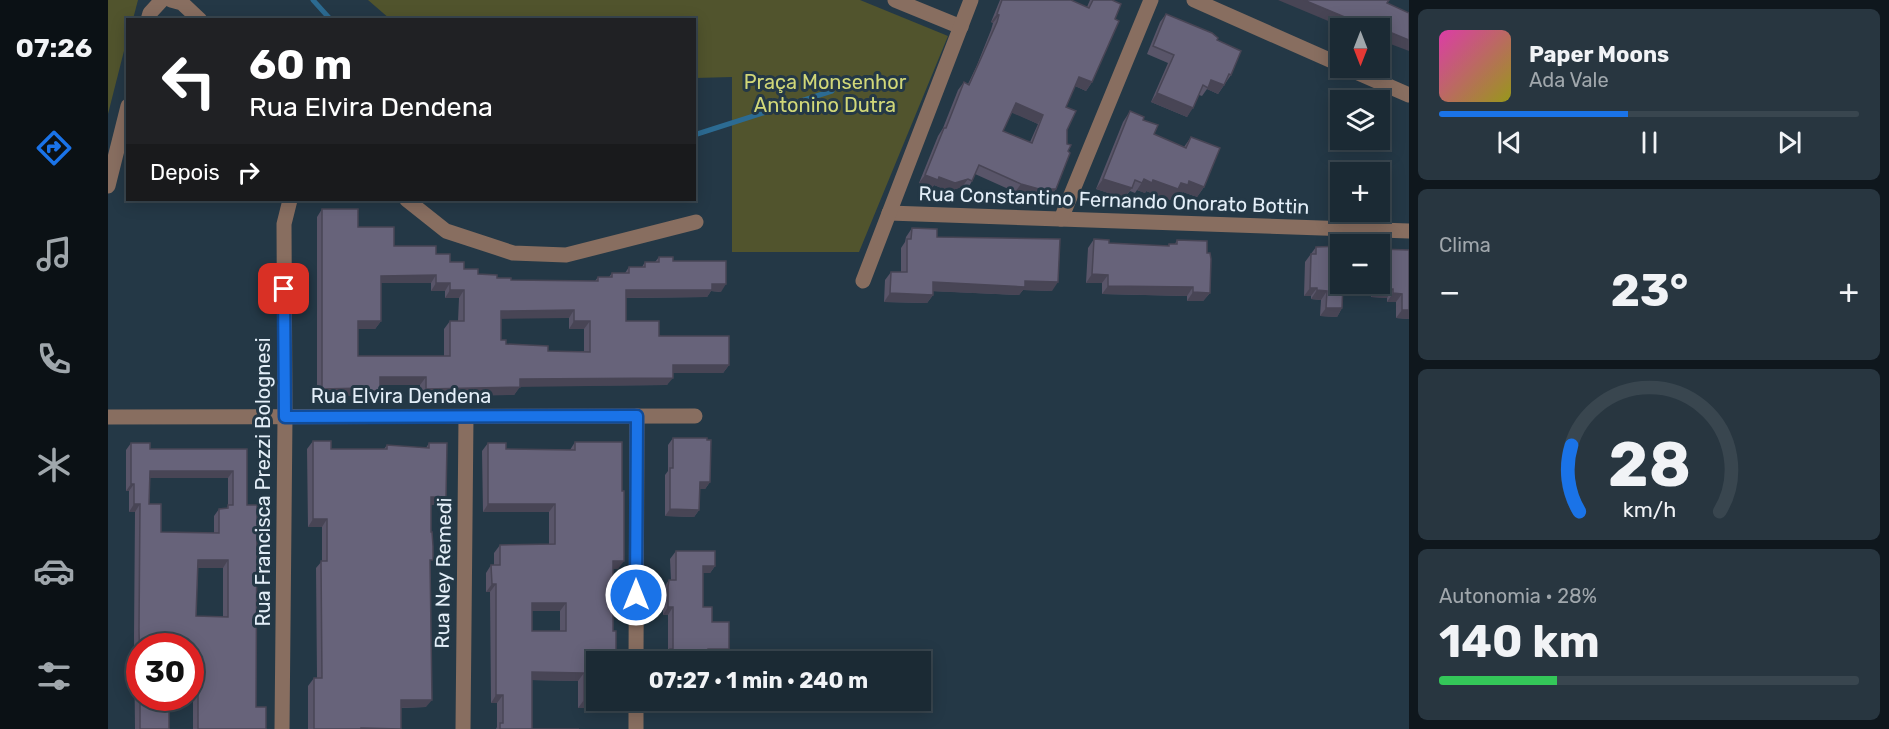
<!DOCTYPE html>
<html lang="pt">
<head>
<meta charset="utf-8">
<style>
	body { margin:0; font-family:Rubik,sans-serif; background:#283640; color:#f1f3f6; height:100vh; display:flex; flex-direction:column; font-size:22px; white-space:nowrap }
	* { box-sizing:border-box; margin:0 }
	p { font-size:20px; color:#a0a7ac }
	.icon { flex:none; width:33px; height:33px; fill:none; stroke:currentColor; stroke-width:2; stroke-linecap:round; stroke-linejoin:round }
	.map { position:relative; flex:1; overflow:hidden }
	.sheet { display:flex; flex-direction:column; gap:9px; padding:9px; background:#0f171d; width:480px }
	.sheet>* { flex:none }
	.guide { position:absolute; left:18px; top:18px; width:570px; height:183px; border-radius:0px; box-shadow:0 3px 15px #0003,0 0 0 2px #39464f; background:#202124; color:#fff; overflow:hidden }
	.needle { width:39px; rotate:180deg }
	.buttons { position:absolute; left:1222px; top:18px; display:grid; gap:12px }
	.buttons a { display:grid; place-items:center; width:60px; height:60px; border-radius:0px; background:#1b2a34; box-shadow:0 3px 15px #0003,0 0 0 2px #39464f; font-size:30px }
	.speed { position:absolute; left:18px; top:633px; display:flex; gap:12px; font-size:30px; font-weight:700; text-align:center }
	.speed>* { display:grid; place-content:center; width:78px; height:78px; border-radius:50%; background:#1b2a34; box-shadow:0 3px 15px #0003,0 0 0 2px #39464f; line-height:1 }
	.speed .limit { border:9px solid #d22; background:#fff; color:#111 }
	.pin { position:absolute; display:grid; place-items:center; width:51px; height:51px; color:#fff; margin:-26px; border-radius:12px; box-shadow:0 3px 9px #0006 }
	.me { position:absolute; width:66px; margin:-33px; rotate:0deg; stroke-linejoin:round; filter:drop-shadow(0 0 4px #0008) }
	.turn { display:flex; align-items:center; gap:21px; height:126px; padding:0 24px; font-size:27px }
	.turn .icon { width:78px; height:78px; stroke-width:2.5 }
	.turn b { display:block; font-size:42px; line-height:51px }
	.then { display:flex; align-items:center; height:57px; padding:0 24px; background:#0003; gap:12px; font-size:22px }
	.big { font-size:45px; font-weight:700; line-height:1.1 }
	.sheet .tile { flex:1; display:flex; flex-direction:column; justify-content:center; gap:9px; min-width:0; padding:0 21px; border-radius:9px; background:#283640 }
	.sheet .dial { align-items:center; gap:0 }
	.dial svg { height:156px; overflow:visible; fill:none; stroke:#39464f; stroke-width:7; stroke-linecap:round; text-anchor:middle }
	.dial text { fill:#f1f3f6; stroke:none }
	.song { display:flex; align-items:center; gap:18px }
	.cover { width:72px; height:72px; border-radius:9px; background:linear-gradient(135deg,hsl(320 70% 55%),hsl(60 70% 35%)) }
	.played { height:6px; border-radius:3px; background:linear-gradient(90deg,#1a73e8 45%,#39464f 45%) }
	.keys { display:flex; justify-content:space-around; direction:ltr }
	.heat { display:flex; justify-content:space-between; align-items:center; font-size:33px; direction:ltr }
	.charge { height:9px; border-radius:4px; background:linear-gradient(90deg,#34c759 28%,#39464f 0) }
	.trip { position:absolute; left:478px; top:651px; width:345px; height:60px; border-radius:0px; background:#1b2a34; box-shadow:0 3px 15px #0003,0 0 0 2px #39464f; font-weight:700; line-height:60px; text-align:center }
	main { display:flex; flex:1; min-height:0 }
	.tabs { display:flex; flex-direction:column; width:108px; justify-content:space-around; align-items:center; background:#0b1115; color:#a0a7ac }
	.tabs .icon { width:42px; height:42px }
	.tabs .active { color:#1a73e8 }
	.tabs b { font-size:27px; color:#f1f3f6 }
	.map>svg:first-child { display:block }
	.green { fill:#51542d }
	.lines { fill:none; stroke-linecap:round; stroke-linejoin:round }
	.stream { stroke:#2c6b92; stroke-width:5 }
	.street { stroke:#886e60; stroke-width:15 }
	.wall { fill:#595569; fill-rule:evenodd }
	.shaded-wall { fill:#484555 }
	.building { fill:#67637a; stroke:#484555; stroke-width:1.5; fill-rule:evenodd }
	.route-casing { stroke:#114b97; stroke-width:15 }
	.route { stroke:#1a73e8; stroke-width:10 }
	.labels { text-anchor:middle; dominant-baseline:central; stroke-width:6; stroke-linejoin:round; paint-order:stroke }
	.park-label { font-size:20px; fill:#d1d778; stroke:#243846 }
	.street-label { font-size:20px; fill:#e3eef8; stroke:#243846 }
</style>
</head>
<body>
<main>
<nav class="tabs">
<b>07:26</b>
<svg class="icon active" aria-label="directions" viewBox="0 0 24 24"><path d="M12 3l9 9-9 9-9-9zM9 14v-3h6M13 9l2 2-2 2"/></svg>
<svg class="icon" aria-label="music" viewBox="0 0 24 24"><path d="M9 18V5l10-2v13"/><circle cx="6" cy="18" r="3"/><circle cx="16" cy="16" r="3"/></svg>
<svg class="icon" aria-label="phone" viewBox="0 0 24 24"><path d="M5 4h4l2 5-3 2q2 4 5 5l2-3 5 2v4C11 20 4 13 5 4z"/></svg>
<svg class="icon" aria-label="climate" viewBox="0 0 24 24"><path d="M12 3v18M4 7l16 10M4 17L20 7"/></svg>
<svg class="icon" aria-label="car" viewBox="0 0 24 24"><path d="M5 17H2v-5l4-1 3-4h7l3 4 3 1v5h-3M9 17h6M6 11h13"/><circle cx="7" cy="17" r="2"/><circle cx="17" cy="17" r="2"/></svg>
<svg class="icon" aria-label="filters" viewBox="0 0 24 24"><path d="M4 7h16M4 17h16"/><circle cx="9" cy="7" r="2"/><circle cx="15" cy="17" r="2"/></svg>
</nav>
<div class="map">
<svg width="1301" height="729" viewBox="0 0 1301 729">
	<rect width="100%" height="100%" fill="#243846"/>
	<g class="green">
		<path d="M0,0h30l-5,19 -5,1 -1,19 -19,75z"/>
		<path d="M260,0h492l88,36 -89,216h-127v-175l-37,1 -1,-58 -304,-1z"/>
	</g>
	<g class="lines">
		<g class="stream">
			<path d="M205,0l18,20"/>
			<path d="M586,135l138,-44"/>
		</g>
		<g class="street">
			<path d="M63,0l11,3 18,17"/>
			<path d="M787,0l66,27"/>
			<path d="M1086,0l147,65"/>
			<path d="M40,20l2,-7 12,-13"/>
			<path d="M1239,68l62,27"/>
			<path d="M0,186l20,-80"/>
			<path d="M299,200l39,31 67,22 53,2 130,-33"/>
			<path d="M781,213l520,18"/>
			<path d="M953,219l90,-219"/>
			<path d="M755,281l108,-281"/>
			<path d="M0,417l587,-1"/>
			<path d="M528,662l1,-246"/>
			<path d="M174,729l3,-312 -1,-193 6,-24"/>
			<path d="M355,729l3,-312"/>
			<path d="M528,729v-29"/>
		</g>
	</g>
	<g class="wall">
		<path d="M892,0h71l16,7 3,-7h22l3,19 -23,63 -6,9 -11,-5 -9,21 1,37 1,7 -12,38 -6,8h-17l-18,-5 -40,-18 -3,7 -5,9 -5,-3 -13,4 -15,-6 -2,3 -13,-5 19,-47 5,-8 15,-38 6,-8 4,2 9,-19 14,-35 2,-7 -2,-1zM904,112l26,12 -8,18 -27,-11z"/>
		<path d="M1058,14l51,26 14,35 -13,19 -11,-5 -5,7 -3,-1 -12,22 -36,-15 17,-39 -21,-9 13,-32z"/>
		<path d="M1022,111l13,9 11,14 30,13 7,-10 13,50 -7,10 -14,-5 -3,4 -5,-2 -5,6 -24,-9 -1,2 -8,-3 -2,3 -5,-2 -6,7 -28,-9 27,-67z"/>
		<path d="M214,209l72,37 42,8 28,15 14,5 33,6 84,1 3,-4h11l3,-4h13l4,-6h13l3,-5h10l4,-5 14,4 48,31 -10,-1 -4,6 -81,1v23l103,44 -6,8h-50l-6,12 -147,1 -6,9 -94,1v-11h-40v6l-5,7h-18v-2h-40v-179zM273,283h50v8h14v7h14l-1,23h-8l-6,8v27h-86v-27h17l6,-8zM393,318h68v11h15v22h-36l-42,-7 -5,-4z"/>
		<path d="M804,228l25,9 115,54 -29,-1 -4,5 -86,-4v4l-6,8 -43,-1 1,-22 6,-8h10v-24l4,-6 1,-5z"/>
		<path d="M986,239l15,4 59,3 1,-2h6l2,-4 30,13 3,40 -7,8h-16v-5l-85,-2v-11h-16l2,-35z"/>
		<path d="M1208,247l25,37 68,-34v69l-13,-1v-16h-9v-4l-16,-1v-5l-28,-2 -1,18 -5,9 -17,-1 1,-16 -10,-1v-3h-7l1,-34z"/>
		<path d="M565,438l37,44 -5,7h-5l-1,21 -5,7 -29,-1v-41l3,-4v-26z"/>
		<path d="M205,441l18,8h53l3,-4 39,3 3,-5 17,54 -6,8h-9l-1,58 -4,144 -25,1v21h-93v-43l6,-8h3l-1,-110 6,-7v-34h-14l-1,-78z"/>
		<path d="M467,442l43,127h-5v62l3,27 -2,4h-17v38h16l-6,8h-29v-27l-46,-1v49h47h-83l1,-2v-24h-6l-1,-111h-4v-19l5,-8h3v-12l6,-8 49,-1v-32h-66l-1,-61 6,-8 18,6 64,1zM424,611h28v20h-28z"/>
		<path d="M23,443l19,6h97v56l9,202 10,22h-73v-35h-3l-50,-48v52h29v31h-34l-1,-92 1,-125h-6v-21h-3v-41zM42,478h78v28l-2,3h-7l-5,7v17l-53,-1 -12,-28zM90,568h25v49l-27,-1z"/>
		<path d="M568,551l39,15 -5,7h-7v34l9,15 12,34h-16v6h-43v-6l3,-4v-37h-5v-20l1,-8 5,-7h2l-1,-21z"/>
		<path d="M556,700h40l-5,9h-35z"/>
	</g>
	<g class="shaded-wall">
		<path d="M1170,0h26l67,28h-26z"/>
		<path d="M889,14l2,1 -6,8 -2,-1z"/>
		<path d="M1272,29l29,11v11l-29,-11z"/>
		<path d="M971,77l13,5 -6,9 -13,-6z"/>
		<path d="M1103,80l13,5 -6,9 -11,-5z"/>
		<path d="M1049,93l36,15 -6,9 -36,-15z"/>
		<path d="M908,103l27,12 -5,9 -28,-12z"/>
		<path d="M817,175l14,2 29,2 -6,8 -13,4 -15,-6 -2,3 -13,-5z"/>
		<path d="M995,179l29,9 -8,10 -28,-9z"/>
		<path d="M1036,179l37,4 8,-2 15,6 -7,10 -14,-5 -3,4 -5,-2 -5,6 -24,-9 -1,2 -8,-3z"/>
		<path d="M913,184l35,5 -6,8h-17l-18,-5z"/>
		<path d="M984,274l16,1 -6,8h-16z"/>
		<path d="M328,275l-5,8h-56l6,-7z"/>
		<path d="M917,281l33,1 -6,9 -29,-1 -4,5 -92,-4 6,-9z"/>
		<path d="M328,283h14l-5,8h-14z"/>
		<path d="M604,284h14l-5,8 -10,-1 -4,6 -87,1 6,-8z"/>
		<path d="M1234,284h35l-6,8 -34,-2z"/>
		<path d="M1000,286l85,1 -6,9 -85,-2z"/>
		<path d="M1202,288h7l-6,8h-7z"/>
		<path d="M1269,289h16l-6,9 -16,-1z"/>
		<path d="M342,290h14l-5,8h-14z"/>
		<path d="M1209,290l10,1 -6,9 -10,-1z"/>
		<path d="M1085,292l17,1 -7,8h-16z"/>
		<path d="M782,293l43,2 -6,8 -43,-1z"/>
		<path d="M1285,293l9,1 -6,8h-9z"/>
		<path d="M1218,308h16l-5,9 -17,-1z"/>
		<path d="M466,310l-5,8 -74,1 6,-8z"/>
		<path d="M1294,310h7v9l-13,-1z"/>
		<path d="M250,321h23l-6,8h-22z"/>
		<path d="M466,321h16l-6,8h-15z"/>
		<path d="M565,365h56l-6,8h-56z"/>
		<path d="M272,377h46l-6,8h-45z"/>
		<path d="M565,378l-6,7 -153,2 6,-8z"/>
		<path d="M412,387l-6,8 -94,1 6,-7z"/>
		<path d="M255,388l-6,8h-40l5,-7z"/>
		<path d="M255,391h17l-5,7h-18z"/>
		<path d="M42,471h83l-5,7h-83z"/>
		<path d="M592,482h10l-5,7h-10z"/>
		<path d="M23,484h3l-5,7h-3z"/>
		<path d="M323,497h15l-6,8h-15z"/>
		<path d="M26,504h6l-5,8h-6z"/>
		<path d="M380,504h67l-6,8h-66z"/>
		<path d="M562,509l29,1 -5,7 -29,-1z"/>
		<path d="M205,519h14l-5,8h-14z"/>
		<path d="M90,560h30l-5,8h-30z"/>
		<path d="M505,561h11l-6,8h-11z"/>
		<path d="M595,566h12l-5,7h-12z"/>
		<path d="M384,584h4l-6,8h-4z"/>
		<path d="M424,603h34l-6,8h-33z"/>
		<path d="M560,607h5l-5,8h-5z"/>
		<path d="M600,649h21l-5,7h-22z"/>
		<path d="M424,672l52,1 -6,8 -51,-1z"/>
		<path d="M82,686h8l-5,8h-3z"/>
		<path d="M388,695h7l-6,8h-6z"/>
		<path d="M293,700h31l-6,7 -30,1z"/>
		<path d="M476,700h29l-6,8h-29z"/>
		<path d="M561,701h35l-5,8h-35z"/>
	</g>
	<g class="building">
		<path d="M894,0h69l18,8 4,-8h19l9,4 -6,15 4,2 -27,61 -13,-5 -13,30 10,4 -9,19v14l4,1 -3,6 2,2 -14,36h-17l-18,-5 -42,-19 -7,16 -4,-2 -13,4 -16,-6 -1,3 -13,-5 19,-47h2l18,-46 5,3 13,-29 15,-34 2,-7 -2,-1zM908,103l27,12 -11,28 -29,-12z"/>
		<path d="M1196,0h85l-2,3 22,10v27l-29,-12h-9z"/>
		<path d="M1058,14l46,19 6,5 -1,2 24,11 -10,24 -2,-1 -5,11 -13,-5 -3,8 -5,-3 -10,23 -36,-15 17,-38 -21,-9z"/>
		<path d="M1022,111l14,6 -1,3 15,5 -4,9 32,14 5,-11 29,11 -16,39 -15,-6 -1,4 -7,-2 -3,6 -25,-9 -1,3 -8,-4 -2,4 -7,-3 -3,8 -29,-9z"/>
		<path d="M214,209h36v18h36v19h42v8h14v8h14v7h14v5l19,1v3h14v2l87,1v-4h14v-4h17v-6h16v-5h14v-5h14v4h53v23h-14v6h-86v31h33v15h70v29h-56v13l-153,1v8l-94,2v-12h-46v14h-17v-3l-41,1zM328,275v8h14v7h14v31h-14v35h-92v-35h23v-45zM466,310v11h16v31l-42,-1v-5l-42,-2v-4h-5v-29z"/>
		<path d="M804,228l25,1v8l123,2 -2,43 -33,-1v6l-92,-5v13l-43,-2 1,-21h16v-33h4z"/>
		<path d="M986,239l15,1v3l60,3v-2h8v-4l30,1v12h3l1,6 -1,34 -17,-1v-5l-85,-1v-11l-16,-1z"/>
		<path d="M1233,246v38h2l-1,24h-16l1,-17 -10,-1v-2h-7l1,-34h5v-7z"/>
		<path d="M1272,249l29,1v60h-7v-16l-9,-1v-4h-16v-5h3z"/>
		<path d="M565,438h34v2h4l-1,42h-10l-1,28 -29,-1v-41h3z"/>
		<path d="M205,441h18v8h56v-4l42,3v-5h18l-1,54h-15v35h1l1,14v14h-3l2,140h-31v29l-40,-1v1h-47v-51h8l-1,-117h6v-42h-14z"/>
		<path d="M467,442h47v49h2v70h-11v70h3v27h-3v4h-16v38h-13v-27l-52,-1v57h47h-79v-6h3v-28h-7v-111h-4l-1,-19h9v-20l55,-1v-40h-67v-61h18v6l69,1zM424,603h34v28h-34z"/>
		<path d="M23,443h19v6h97v56h10l-1,202h10v22h-68v-43h-8v-40h-50v24l-1,-40 1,-126h-6v-20h-3zM42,471h83v34h-5v3l-9,1v24l-58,-1v-28h-12zM90,560h30v57l-32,-1z"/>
		<path d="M568,551h39v15h-12v41h9v15h17v27h-21v13h-38v-13h3v-42h-5v-20l1,-7h7z"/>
		<rect x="32" y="698" width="29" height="31"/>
		<path d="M561,700h35v1z"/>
	</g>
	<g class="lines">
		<g class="route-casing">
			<path id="route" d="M176,289l1,128 352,-1 -1,179"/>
		</g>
		<use href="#route" class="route"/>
	</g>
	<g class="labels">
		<g class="park-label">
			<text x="717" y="82">Praça Monsenhor<tspan x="717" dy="23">Antonino Dutra</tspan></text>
		</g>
		<g class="street-label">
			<text transform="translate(1006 200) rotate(2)">Rua Constantino Fernando Onorato Bottin</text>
			<text x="293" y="396">Rua Elvira Dendena</text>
			<text transform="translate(155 482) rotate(-90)">Rua Francisca Prezzi Bolognesi</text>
			<text transform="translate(335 573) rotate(-89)">Rua Ney Remedi</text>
		</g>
	</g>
</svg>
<div class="buttons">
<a><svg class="needle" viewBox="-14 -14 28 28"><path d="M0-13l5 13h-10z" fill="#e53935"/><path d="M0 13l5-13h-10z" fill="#a0a7ac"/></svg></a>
<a><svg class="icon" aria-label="layers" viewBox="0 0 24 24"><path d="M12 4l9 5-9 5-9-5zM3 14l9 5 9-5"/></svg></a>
<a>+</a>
<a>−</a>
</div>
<div class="speed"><div class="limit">30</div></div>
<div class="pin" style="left:176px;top:289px;background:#d93025"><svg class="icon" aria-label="arrive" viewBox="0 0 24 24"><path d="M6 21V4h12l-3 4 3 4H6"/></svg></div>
<svg class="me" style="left:528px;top:595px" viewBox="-20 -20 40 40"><circle r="17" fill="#1a73e8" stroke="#fff" stroke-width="3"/><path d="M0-11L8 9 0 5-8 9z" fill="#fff"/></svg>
<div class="trip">07:27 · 1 min · 240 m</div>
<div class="guide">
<div class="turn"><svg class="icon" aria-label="left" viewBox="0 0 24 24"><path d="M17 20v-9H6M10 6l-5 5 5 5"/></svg><div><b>60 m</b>Rua Elvira Dendena</div></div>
<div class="then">Depois<svg class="icon" aria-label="right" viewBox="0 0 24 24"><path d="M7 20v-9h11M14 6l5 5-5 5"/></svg></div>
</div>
</div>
<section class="sheet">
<div class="tile">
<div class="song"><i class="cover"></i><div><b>Paper Moons</b><p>Ada Vale</p></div></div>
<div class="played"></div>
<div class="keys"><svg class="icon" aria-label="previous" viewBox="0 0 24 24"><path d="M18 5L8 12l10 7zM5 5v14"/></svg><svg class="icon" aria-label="pause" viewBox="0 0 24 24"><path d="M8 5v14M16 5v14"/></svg><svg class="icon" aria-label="next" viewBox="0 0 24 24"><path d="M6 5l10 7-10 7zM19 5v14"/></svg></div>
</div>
<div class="tile"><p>Clima</p>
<div class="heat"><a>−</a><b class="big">23°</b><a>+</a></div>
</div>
<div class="tile dial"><svg viewBox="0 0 100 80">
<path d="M14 69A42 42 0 1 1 86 69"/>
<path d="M14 69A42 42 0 0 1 10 35" stroke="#1a73e8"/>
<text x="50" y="56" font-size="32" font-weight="700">28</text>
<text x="50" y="72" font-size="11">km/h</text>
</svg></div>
<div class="tile"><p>Autonomia · 28%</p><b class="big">140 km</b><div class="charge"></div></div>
</section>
</main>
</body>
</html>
